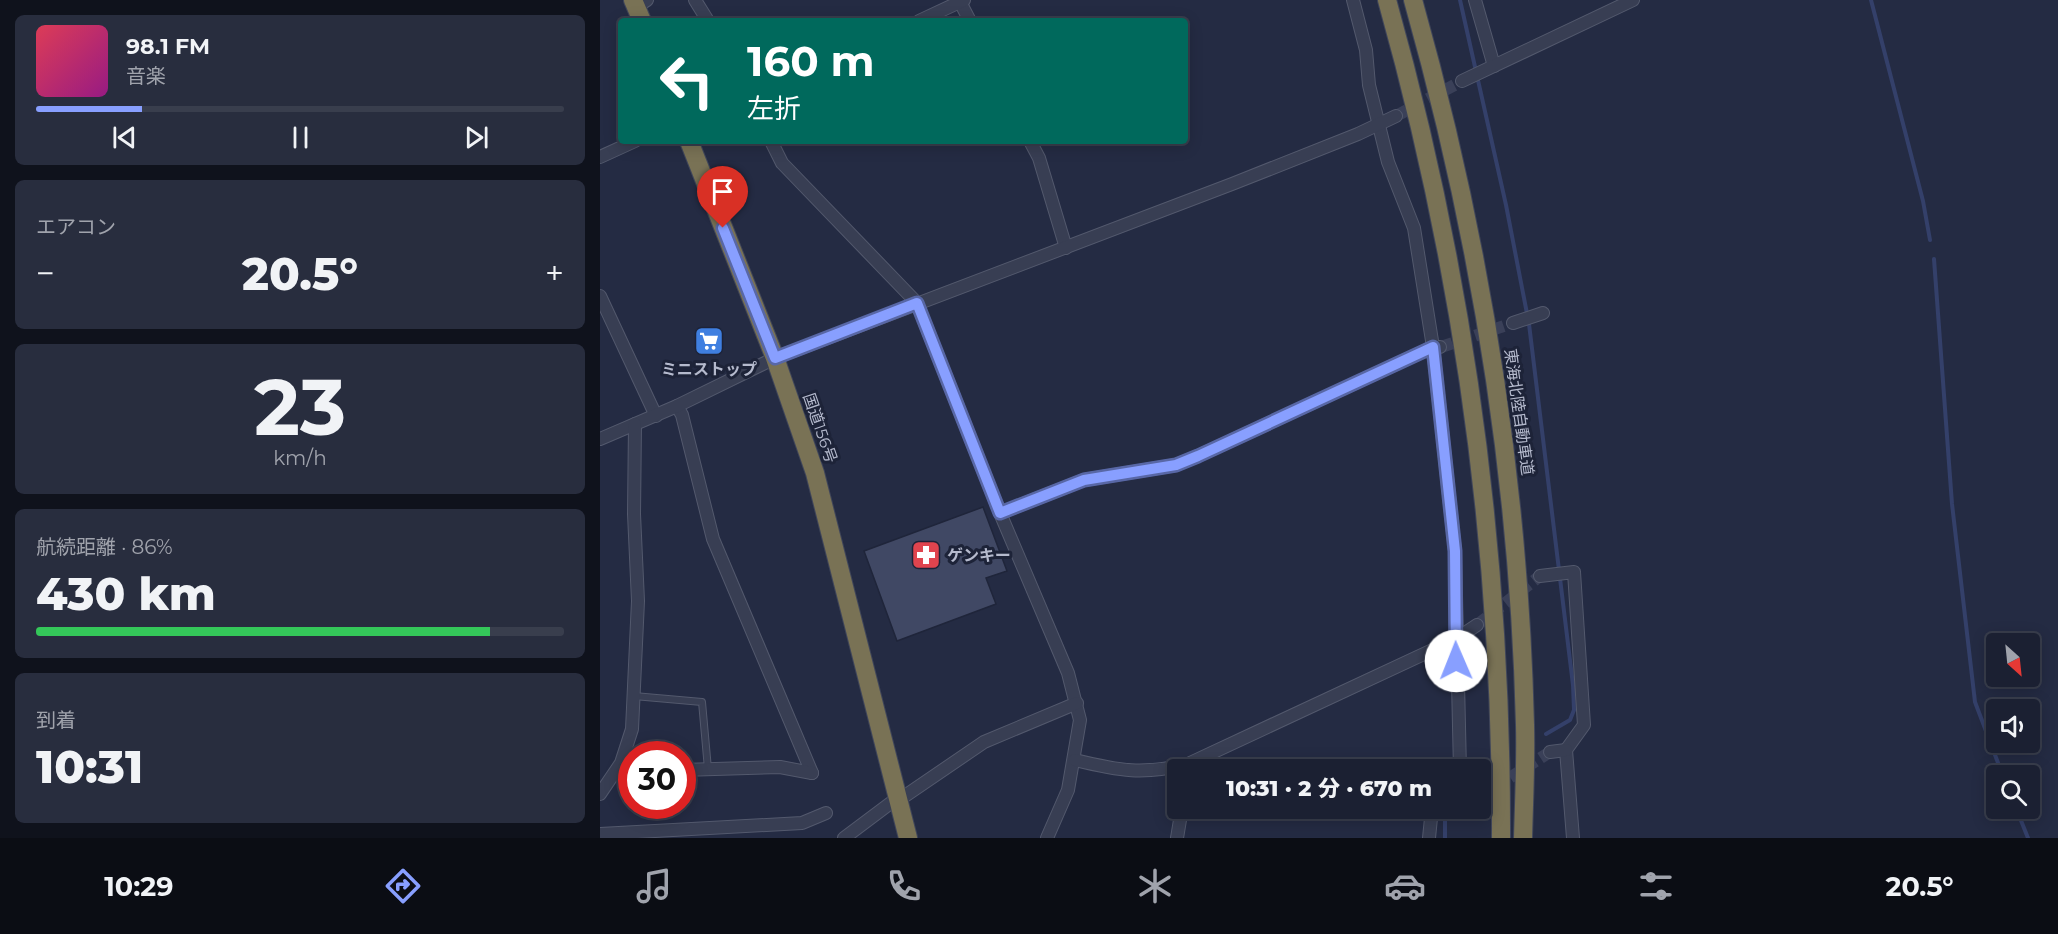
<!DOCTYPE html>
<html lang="ja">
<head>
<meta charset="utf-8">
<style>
	body { margin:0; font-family:Montserrat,"Noto Sans JP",sans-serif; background:#282d3e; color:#f1f3f6; height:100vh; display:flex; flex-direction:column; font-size:22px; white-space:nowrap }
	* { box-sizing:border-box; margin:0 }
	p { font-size:20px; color:#a0a3ac }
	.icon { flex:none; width:33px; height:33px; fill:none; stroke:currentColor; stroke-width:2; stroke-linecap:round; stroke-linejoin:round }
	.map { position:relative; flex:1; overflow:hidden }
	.details { display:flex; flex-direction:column; gap:15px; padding:15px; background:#0f121c; width:600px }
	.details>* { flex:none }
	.top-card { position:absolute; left:18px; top:18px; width:570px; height:126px; border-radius:6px; box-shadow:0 3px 15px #0003,0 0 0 2px #393e4d; background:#00695c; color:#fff; overflow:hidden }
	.needle { width:39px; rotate:153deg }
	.tools { position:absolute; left:1386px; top:633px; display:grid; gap:12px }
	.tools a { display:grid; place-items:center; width:54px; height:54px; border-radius:6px; background:#1b2032; box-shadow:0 3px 15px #0003,0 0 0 2px #393e4d; font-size:30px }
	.speed { position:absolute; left:18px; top:741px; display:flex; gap:12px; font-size:30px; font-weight:700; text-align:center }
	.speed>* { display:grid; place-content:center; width:78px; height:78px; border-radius:50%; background:#1b2032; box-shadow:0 3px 15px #0003,0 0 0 2px #393e4d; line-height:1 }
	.speed .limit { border:9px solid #d22; background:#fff; color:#111 }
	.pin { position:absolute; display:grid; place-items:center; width:51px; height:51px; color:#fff; margin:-62px -26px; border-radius:50% 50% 50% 0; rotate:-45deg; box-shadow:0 0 6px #0007 }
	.pin .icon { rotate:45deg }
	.me { position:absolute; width:66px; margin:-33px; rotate:359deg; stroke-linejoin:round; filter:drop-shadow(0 0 4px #0008) }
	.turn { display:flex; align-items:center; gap:21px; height:126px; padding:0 30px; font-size:27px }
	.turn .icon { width:78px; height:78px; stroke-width:2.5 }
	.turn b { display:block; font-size:42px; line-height:51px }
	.big { font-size:45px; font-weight:800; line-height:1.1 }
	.details .tile { flex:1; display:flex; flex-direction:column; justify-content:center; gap:9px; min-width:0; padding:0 21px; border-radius:9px; background:#282d3e }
	.details .dial { align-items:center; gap:0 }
	.dial b { font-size:78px; line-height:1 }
	.song { display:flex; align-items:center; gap:18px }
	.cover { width:72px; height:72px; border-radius:9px; background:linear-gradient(135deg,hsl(350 70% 55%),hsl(310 70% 35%)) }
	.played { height:6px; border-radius:3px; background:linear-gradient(90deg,#889fff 20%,#393e4d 20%) }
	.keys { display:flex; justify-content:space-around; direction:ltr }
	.heat { display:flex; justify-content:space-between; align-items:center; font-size:33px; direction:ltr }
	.charge { height:9px; border-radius:4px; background:linear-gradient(90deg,#34c759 86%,#393e4d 0) }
	.trip { position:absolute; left:567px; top:759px; width:324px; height:60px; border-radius:6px; background:#1b2032; box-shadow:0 3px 15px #0003,0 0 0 2px #393e4d; font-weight:800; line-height:60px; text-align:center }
	.tab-bar { display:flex; height:96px; justify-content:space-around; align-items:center; background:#0b0d14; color:#a0a3ac }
	.tab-bar .icon { width:42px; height:42px }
	.tab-bar .on { color:#889fff }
	.tab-bar b { font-size:27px; color:#f1f3f6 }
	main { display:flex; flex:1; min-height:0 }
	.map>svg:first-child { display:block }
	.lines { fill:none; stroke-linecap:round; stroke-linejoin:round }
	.stream { stroke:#34406a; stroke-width:4 }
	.building { fill:#404864; stroke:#1f253a; stroke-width:1.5 }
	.street-tunnel { stroke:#3a4058; stroke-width:12; stroke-dasharray:12 6; stroke-linecap:butt }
	.lane-casing { stroke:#53596d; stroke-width:8 }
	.street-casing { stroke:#53596d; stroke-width:14 }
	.highway-casing { stroke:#40465a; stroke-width:20 }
	.lane { stroke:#383e53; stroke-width:6 }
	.street { stroke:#383e53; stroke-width:12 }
	.highway { stroke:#797255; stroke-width:18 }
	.route-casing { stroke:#5867a6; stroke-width:15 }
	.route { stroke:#889fff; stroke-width:10 }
	.labels { text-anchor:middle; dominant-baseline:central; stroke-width:6; stroke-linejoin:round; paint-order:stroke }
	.poi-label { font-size:16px; font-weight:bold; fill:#b5bacd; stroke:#1d2338 }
	.street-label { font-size:16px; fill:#b5bacd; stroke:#1d2338 }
</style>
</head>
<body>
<main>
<section class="details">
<div class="tile">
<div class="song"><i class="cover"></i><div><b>98.1 FM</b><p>音楽</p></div></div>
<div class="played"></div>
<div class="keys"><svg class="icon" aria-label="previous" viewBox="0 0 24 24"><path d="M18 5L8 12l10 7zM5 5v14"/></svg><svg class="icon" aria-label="pause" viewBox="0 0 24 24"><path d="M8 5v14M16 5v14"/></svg><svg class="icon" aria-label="next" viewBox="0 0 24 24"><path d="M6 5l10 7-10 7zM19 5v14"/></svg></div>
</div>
<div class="tile"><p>エアコン</p>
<div class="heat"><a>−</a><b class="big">20.5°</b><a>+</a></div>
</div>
<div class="tile dial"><b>23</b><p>km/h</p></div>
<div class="tile"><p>航続距離 · 86%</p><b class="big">430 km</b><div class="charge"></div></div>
<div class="tile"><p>到着</p><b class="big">10:31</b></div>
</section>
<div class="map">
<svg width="1458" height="838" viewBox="0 0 1458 838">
	<rect width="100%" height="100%" fill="#242b43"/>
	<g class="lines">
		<g class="stream">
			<path d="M860,0l46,205 23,119 44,361 1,25 -4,10 -24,14"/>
			<path d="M1271,0l52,201 7,39"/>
			<path d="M1334,259l18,245 23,198 28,74"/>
			<path d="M880,772l3,-1"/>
			<path d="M1416,808l12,30"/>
			<path d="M845,838v-30"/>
		</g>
	</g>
	<path class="building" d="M383,507l24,64 -21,7 10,26 -99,37 -33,-90z"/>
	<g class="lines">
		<g class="street-tunnel">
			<path d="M796,116l66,-35"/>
			<path d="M841,347l72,-24"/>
			<path d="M877,625l63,-49"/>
			<path d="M880,797l70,-45"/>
		</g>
		<g class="lane-casing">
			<path id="lane" d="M34,696l68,6 6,67"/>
		</g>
		<g class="street-casing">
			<g id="street">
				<path d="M95,0l13,21"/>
				<path d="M359,0l11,21"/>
				<path d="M753,0l13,50 3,35 19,77 26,66 19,119 22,204 5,219"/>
				<path d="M875,0l19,66"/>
				<path d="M36,7l11,-7"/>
				<path d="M319,21l45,-21"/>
				<path d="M862,81l171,-81"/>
				<path d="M171,141l11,22 135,140 83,210 68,160 12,47 -12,70 -21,48"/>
				<path d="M430,141l9,17 27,90"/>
				<path d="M0,157l35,-16"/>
				<path d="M0,296l56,120"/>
				<path d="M913,323l30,-10"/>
				<path d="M77,406l5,9 31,124 99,234"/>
				<path d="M0,439l77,-33 98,-48 457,-174 126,-50 38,-18"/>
				<path d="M400,513l84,-33 92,-15 22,-9 235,-109h7"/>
				<path d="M940,576l34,-4 10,153 -18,25 7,88"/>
				<path d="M950,752l16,-2"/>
				<path d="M475,760c45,11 68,15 113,4l268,-125 21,-14"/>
				<path d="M82,770l98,-3 32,6"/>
				<path d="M0,794l21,-31 11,-34 6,-128 -4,-87 1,-90"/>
				<path d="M299,800l85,-58 93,-39"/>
				<path d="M0,834l202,-11 24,-10"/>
				<path d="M244,838l48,-36"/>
				<path d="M577,838l5,-30"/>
				<path d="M829,838l3,-30"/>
			</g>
		</g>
		<g class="highway-casing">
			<g id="highway">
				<path d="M33,0l9,21"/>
				<path d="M787,0c77,273 115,554 114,838"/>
				<path d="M813,0c67,237 106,479 112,725 1,37 -1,75 -2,113"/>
				<path d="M89,141l86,217 40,115 93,365"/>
			</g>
		</g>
		<use href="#lane" class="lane"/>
		<use href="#street" class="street"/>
		<use href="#highway" class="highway"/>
	</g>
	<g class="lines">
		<g class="route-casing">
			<path id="route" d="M123,228l52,130 142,-55 83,210 84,-33 92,-15 22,-9 235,-109 22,204 1,110"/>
		</g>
		<use href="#route" class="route"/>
	</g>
	<defs>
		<g id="supermarket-square" transform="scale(1.5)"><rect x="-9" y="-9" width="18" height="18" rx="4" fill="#3f7fe0" stroke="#1d2338"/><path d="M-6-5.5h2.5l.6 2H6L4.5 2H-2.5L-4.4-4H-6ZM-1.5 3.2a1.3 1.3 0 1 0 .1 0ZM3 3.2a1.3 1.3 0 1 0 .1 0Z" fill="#fff"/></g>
		<g id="pharmacy-square" transform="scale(1.5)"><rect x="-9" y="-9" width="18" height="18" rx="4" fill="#e0444e" stroke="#1d2338"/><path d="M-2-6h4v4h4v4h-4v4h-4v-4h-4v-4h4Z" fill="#fff"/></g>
	</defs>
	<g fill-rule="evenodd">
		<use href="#supermarket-square" x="109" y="341"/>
		<use href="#pharmacy-square" x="326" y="555"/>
	</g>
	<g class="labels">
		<g class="poi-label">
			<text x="109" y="369">ミニストップ</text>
			<text x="347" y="555" text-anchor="start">ゲンキー</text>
		</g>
		<g class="street-label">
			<text transform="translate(919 412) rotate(82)">東海北陸自動車道</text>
			<text transform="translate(220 428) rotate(71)">国道156号</text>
		</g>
	</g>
</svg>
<div class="tools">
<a><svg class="needle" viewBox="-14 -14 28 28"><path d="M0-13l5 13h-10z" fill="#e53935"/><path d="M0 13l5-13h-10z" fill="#a0a3ac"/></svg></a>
<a><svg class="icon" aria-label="sound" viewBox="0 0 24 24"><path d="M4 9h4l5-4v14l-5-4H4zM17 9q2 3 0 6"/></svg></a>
<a><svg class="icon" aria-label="search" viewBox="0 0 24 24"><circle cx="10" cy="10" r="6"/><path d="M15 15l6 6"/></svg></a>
</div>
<div class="speed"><div class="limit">30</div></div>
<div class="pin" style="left:123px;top:228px;background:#d93025"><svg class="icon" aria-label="arrive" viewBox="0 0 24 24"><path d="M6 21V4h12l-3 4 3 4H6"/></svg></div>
<svg class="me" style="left:856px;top:661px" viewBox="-20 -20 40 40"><circle r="19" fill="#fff"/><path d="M0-13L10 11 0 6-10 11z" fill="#889fff"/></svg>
<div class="trip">10:31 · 2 分 · 670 m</div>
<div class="top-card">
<div class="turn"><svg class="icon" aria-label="left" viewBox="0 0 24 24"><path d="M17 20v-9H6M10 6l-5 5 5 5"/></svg><div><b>160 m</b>左折</div></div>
</div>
</div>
</main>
<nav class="tab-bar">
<b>10:29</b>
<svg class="icon on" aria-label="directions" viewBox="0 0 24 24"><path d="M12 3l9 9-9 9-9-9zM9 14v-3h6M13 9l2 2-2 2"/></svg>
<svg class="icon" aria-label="music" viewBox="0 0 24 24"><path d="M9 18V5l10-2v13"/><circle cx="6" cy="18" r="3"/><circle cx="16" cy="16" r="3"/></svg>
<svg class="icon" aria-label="phone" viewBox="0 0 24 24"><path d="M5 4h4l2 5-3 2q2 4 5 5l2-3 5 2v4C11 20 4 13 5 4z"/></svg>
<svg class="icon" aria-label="climate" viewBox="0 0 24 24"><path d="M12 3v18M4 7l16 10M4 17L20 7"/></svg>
<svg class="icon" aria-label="car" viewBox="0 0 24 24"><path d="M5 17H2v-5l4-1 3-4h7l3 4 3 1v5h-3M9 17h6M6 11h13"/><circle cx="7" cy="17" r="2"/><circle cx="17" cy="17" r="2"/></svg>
<svg class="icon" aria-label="filters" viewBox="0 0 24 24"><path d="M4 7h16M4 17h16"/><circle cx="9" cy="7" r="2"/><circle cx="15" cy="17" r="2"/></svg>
<b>20.5°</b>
</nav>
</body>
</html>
